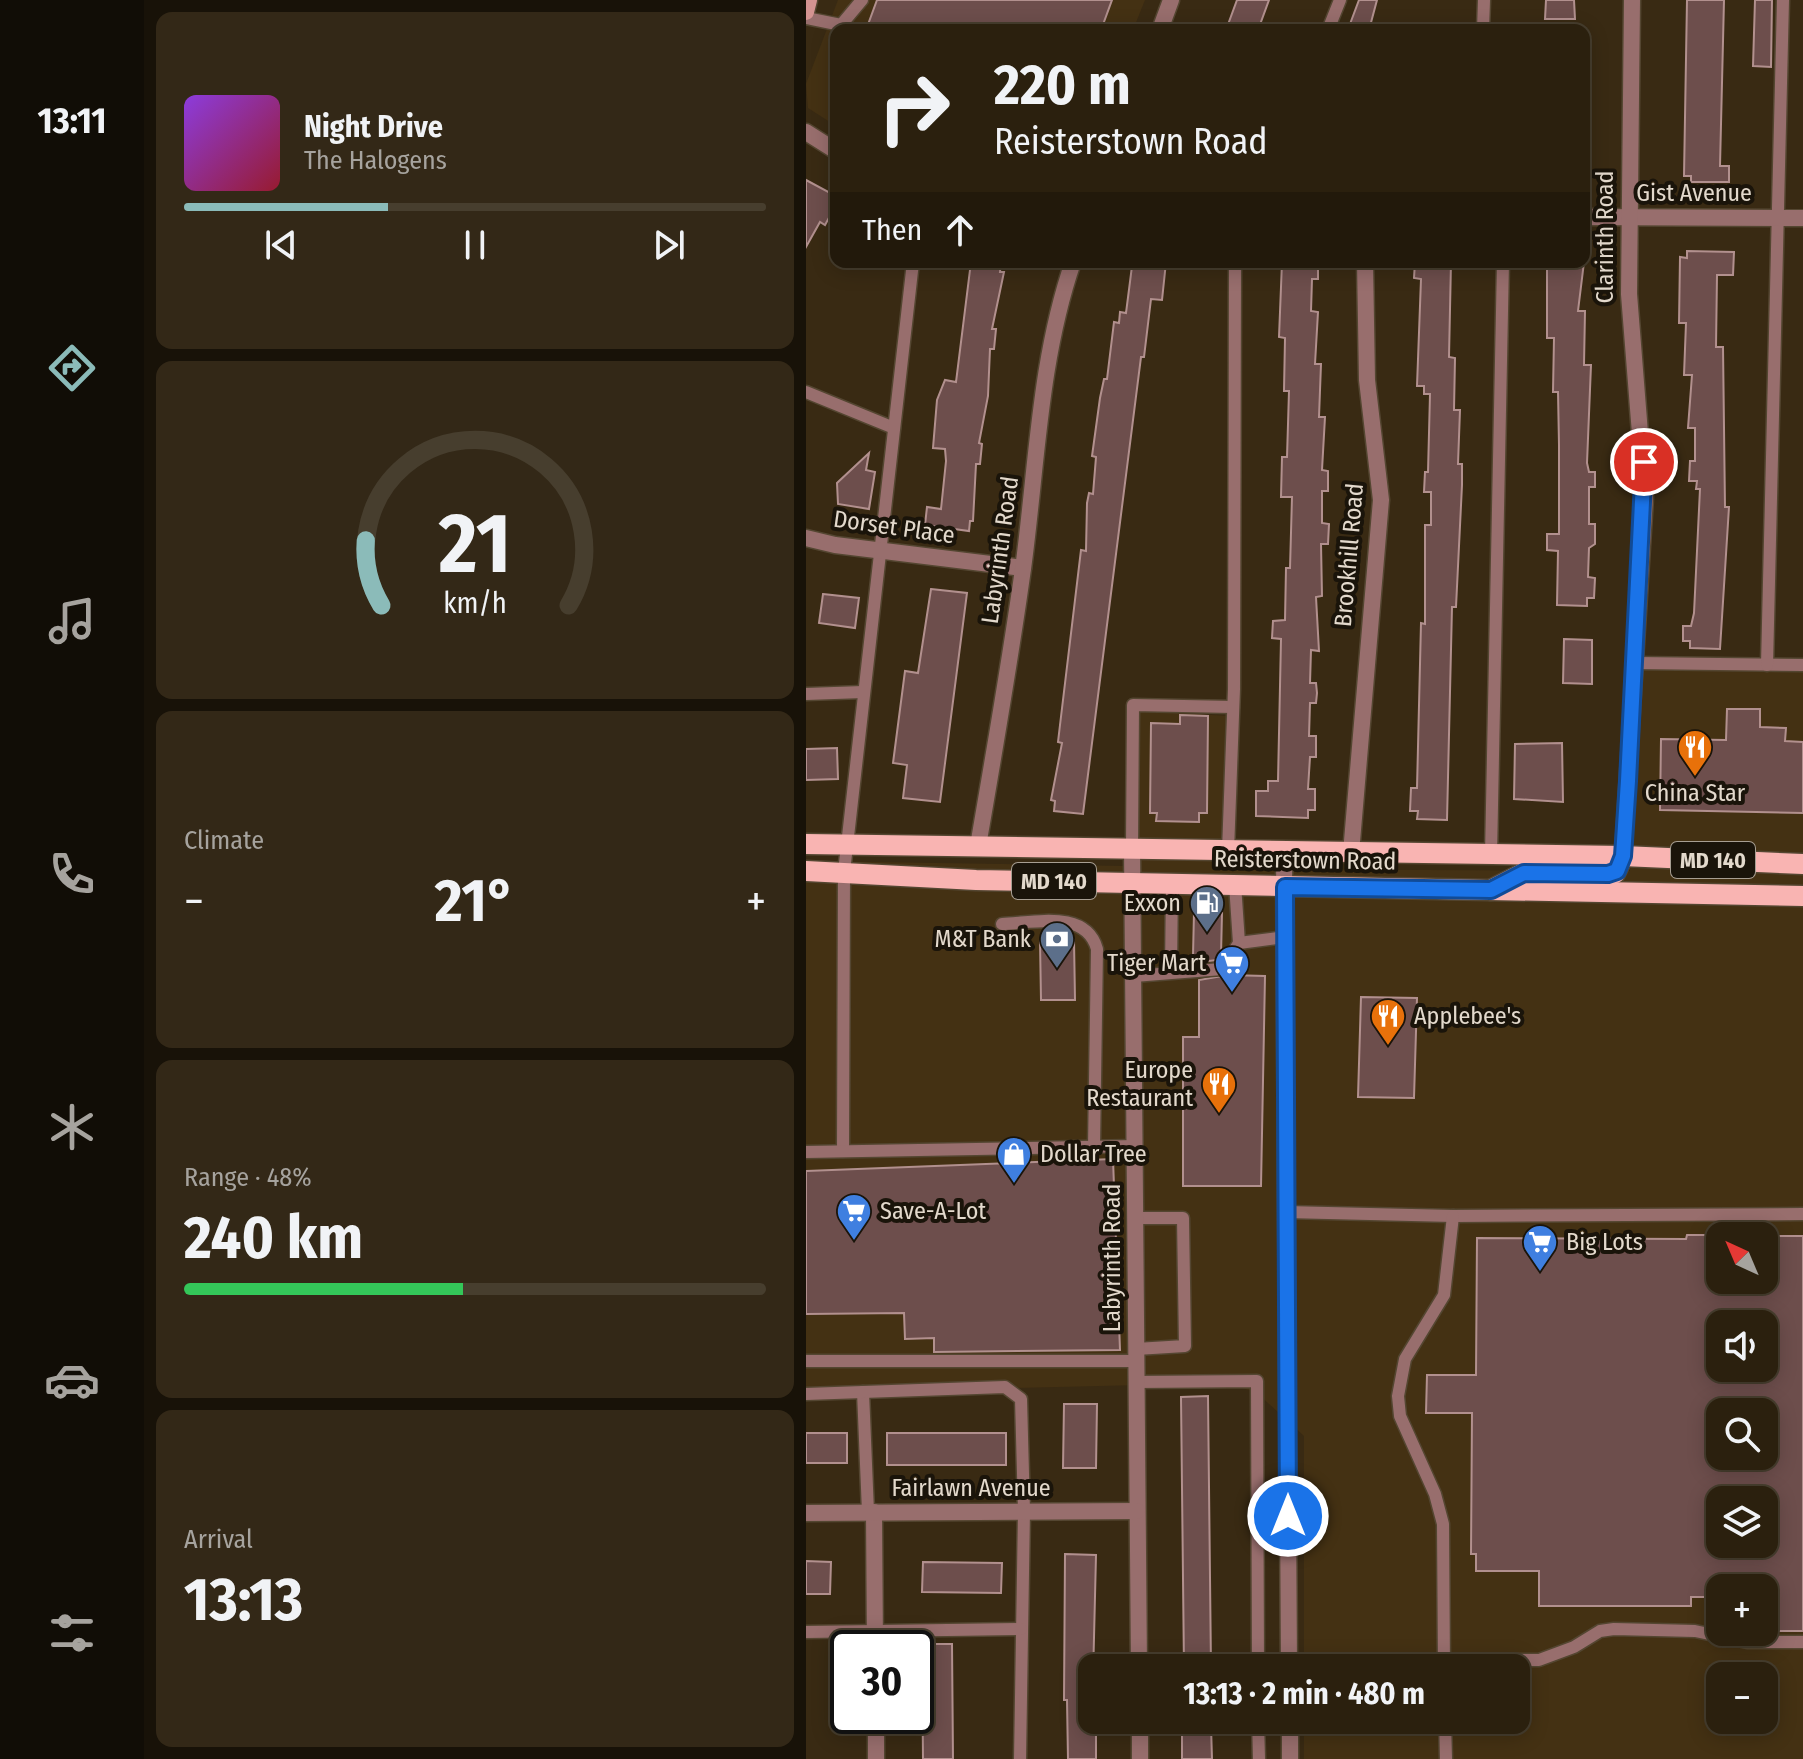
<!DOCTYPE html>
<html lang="en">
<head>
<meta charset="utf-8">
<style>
	body { margin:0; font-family:"Fira Sans Condensed",sans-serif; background:#332817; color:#f1f3f6; height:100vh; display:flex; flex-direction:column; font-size:30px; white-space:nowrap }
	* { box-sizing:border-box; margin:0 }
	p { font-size:26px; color:#a6a39e }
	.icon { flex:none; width:44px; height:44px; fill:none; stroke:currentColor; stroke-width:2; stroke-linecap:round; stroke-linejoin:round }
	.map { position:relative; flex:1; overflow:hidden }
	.drawer { display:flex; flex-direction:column; gap:12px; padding:12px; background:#181208; width:662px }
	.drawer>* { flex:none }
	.top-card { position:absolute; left:24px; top:24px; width:760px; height:244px; border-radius:16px; box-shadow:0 4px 20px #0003,0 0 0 2px #473e2e; background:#2b200e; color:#f1f3f6; overflow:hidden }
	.needle { width:52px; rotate:316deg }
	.buttons { position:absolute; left:900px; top:1222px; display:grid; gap:16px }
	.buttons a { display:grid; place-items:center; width:72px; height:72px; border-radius:16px; background:#2b200e; box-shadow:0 4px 20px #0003,0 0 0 2px #473e2e; font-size:40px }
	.speed { position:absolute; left:24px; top:1630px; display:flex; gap:16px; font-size:40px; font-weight:700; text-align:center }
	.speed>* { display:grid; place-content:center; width:104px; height:104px; border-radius:50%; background:#2b200e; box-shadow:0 4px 20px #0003,0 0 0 2px #473e2e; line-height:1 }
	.speed .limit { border:4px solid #111; border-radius:12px; background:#fff; color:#111 }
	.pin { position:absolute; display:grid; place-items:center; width:68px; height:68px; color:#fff; margin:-34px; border:4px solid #fff; border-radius:50%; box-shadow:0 2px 8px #0007 }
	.me { position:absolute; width:88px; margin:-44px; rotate:0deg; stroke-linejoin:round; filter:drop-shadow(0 0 6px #0008) }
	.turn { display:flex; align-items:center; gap:28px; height:168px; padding:0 32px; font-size:36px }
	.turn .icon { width:104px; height:104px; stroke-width:2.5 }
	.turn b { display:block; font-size:56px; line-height:68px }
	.then { display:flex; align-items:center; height:76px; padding:0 32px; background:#0003; gap:16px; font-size:30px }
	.big { font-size:60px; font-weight:700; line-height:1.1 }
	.drawer .widget { flex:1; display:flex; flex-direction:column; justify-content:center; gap:12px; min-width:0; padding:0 28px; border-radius:16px; background:#332817 }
	.drawer .dial { align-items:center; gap:0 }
	.dial svg { height:208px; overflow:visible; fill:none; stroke:#473e2e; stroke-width:7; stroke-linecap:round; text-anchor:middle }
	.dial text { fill:#f1f3f6; stroke:none }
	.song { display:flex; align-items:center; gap:24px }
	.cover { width:96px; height:96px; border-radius:12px; background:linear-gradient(135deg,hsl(270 70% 55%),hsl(350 70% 35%)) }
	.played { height:8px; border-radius:4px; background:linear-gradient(90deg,#8bbbb9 35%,#473e2e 35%) }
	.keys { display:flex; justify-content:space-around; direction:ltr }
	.heat { display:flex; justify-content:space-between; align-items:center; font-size:44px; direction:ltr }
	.charge { height:12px; border-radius:6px; background:linear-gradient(90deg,#34c759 48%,#473e2e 0) }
	.trip { position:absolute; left:272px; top:1654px; width:452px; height:80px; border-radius:16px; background:#2b200e; box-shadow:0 4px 20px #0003,0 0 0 2px #473e2e; font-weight:700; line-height:80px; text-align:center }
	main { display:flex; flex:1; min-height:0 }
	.menu { display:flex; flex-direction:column; width:144px; justify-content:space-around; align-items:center; background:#110d06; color:#a6a39e }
	.menu .icon { width:56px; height:56px }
	.menu .on { color:#8bbbb9 }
	.menu b { font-size:36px; color:#f1f3f6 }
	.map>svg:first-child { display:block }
	.built { fill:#443113; fill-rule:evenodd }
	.building { fill:#6d4e4c; stroke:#b2908e; stroke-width:2; fill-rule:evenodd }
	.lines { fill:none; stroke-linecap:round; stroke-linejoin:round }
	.lane-casing { stroke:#544631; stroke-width:15 }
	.street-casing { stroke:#544631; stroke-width:19 }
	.secondary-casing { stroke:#544631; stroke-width:19 }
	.primary-casing { stroke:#544631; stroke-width:23 }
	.lane { stroke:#986e6d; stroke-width:12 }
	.street { stroke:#986e6d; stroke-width:16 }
	.secondary { stroke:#d49391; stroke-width:16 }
	.primary { stroke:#f9b4b2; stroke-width:20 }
	.route-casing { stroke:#114b97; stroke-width:20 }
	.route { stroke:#1a73e8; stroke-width:14 }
	.labels { text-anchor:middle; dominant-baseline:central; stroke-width:8; stroke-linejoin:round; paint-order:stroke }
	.shield { fill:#1a140a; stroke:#a79e92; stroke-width:2 }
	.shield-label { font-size:22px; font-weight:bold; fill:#e3d9cc }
	.street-label { font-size:24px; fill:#e3d9cc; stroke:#1a140a }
	.poi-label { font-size:24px; fill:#e3d9cc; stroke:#1a140a; text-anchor:end }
</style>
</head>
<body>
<main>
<nav class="menu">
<b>13:11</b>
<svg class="icon on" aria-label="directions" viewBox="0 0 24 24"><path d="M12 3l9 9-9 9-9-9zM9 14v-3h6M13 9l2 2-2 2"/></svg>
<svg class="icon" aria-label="music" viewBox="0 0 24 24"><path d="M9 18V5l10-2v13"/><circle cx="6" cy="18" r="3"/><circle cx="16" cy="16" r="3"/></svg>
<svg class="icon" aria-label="phone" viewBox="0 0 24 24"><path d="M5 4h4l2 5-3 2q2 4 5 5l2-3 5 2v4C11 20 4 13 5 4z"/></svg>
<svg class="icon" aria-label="climate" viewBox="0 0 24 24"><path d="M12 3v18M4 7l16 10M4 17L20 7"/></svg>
<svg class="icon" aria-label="car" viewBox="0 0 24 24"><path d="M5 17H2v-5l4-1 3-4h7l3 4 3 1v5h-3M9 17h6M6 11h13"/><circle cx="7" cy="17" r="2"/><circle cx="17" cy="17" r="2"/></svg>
<svg class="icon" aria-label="filters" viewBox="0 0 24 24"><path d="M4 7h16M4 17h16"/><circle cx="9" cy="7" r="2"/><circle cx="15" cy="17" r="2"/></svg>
</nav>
<section class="drawer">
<div class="widget">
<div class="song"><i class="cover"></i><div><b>Night Drive</b><p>The Halogens</p></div></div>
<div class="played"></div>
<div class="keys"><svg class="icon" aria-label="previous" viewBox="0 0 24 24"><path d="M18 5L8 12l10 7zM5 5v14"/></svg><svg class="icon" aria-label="pause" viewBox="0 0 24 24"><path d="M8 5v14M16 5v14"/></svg><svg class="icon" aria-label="next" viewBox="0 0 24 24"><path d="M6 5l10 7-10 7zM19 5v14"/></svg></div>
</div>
<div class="widget dial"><svg viewBox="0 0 100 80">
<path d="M14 69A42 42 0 1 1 86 69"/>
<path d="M14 69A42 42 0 0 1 8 44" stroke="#8bbbb9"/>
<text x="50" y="56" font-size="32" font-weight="700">21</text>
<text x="50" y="72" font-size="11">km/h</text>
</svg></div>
<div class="widget"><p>Climate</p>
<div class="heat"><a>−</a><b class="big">21°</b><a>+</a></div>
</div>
<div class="widget"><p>Range · 48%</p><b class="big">240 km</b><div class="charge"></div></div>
<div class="widget"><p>Arrival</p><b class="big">13:13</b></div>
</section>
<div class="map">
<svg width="997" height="1759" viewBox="0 0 997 1759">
	<rect width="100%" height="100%" fill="#392a13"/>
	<g class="built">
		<path d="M32,0h307l-12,30h-297v96l-28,-18 -2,-24z"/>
		<path d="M829,662l168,4v1093h-499v-39h212v-52h-212v-232l-48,-44 -32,-9 -418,10v-532l319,5 2,-156 102,6 2,153 399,2zM914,1236h44v44h-44zM914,1324h44v44h-44zM914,1412h44v44h-44zM914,1500h44v44h-44zM914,1588h44v44h-44zM914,1676h44v44h-44z"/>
	</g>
	<g class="building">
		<path d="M71,0h235l-11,30h-235z"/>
		<path d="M431,0h32l-11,30h-32z"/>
		<path d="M553,0h18l-8,30 -19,-6z"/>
		<path d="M740,0h28l1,19h-30z"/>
		<path d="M881,0h37l-4,166h9v16h-38v-6h-7z"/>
		<path d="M949,0h17l-1,67 -18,-1z"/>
		<path d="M0,180l30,16v20l-5,-2 -6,11 -5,-3 -14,25z"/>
		<path d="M881,251l47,1 -1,23h-16l-1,72h7l2,160h4l-9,142 -30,-1v-7h-7v-15h8l3,-13 6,-124h-4l1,-8h-8l1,-20h5v-33h-7l4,-53h-8l2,-52h-7l1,-66 7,1z"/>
		<path d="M165,262h30l-1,10h4l-12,57h4l-2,20h-4l-2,47 -9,47 3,1 -2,20h-4l-3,57h-3l-1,10 -44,-6 2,-18 14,2 5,-48 -1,-12 -12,-1 4,-48 8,-20 11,2z"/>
		<path d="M331,262h29l-4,38 -11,-1 -7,58h-3l-58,457 -29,-3 1,-10 -4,-1 11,-57 -4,-1 2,-17 21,-175 5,1 1,-48 2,-10 4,1 3,-37 -4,-1 8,-58 4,-19h3l7,-57 5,1 1,-11 6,1 6,-47h4z"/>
		<path d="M476,262h36v17h-6l-1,32 7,1 -3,52h6l-2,53h6l-3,53 6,1v20h-6v32l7,1 -1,20h-7l1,52 -6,1 3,54 -8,-1 -1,33h6l1,10 -1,10h-6l-1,33h7v21h-6l-2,32h7v21h-7v8l-52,-2v-25h12v-10h10l3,-142 -9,-1 1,-17 12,-1 1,-52h4l2,-71h-11l1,-40h5l2,-66h-5l1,-53 -6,-1z"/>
		<path d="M609,262h36l-2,95 6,1 -1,52h6l-2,54h4v21l-6,122h-4l-5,213 -30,-1 1,-8h-8l1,-23h6l4,-165 4,1v-99h6v-33h-7l1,-20h3l2,-78h-6v-8h-7l4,-107 -7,-1z"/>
		<path d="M741,262h37l-6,49h7l-1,54h7l-4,98 2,9h6v15h-6v37h6v20l-6,4 -1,29 7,1 -1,20h-7v8l-30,-1 1,-54 -11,-1v-16h12v-89l-1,-53h-5l1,-54h-7z"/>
		<path d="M63,453l-3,17 9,2 -6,37 -31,-5 -1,-21z"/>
		<path d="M125,589l36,4 -27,209 -37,-4 4,-33 -14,-2 12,-92 13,2z"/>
		<path d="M17,594l36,4 -4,30 -36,-5z"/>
		<path d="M758,639l28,1v44l-29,-1z"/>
		<path d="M921,709h33v18l26,1 -1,13 18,1v71l-143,-3 1,-71 65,1z"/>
		<path d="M374,715l28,1 -1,97h-8v9l-43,-1 1,-8h-7l1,-90 29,1z"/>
		<path d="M756,743l1,59 -49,-3 1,-55z"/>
		<path d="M31,748l1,31 -32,1v-31z"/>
		<path d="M388,912l28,1 -1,42 -4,5 -17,2v-6h-7z"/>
		<path d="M268,940l1,60h-34l-1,-59z"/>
		<path d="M422,975l37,1 -4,210h-78v-149h16v-57z"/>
		<path d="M555,997l56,1 -3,100 -56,-1z"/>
		<path d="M307,1159l7,191 -186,2v-14l-29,1 -1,-26 -98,1v-143z"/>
		<path d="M881,1235h33v45h44v-44h39v395h-39v-43h-44v9h-29v9h-152v-35h-63v-17h-5l1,-141h-46l1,-38h49l1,-137 209,1zM914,1324h44v44h-44zM914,1412h44v44h-44zM914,1500h44v44h-44z"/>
		<path d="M402,1396l3,272h-27l-3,-271z"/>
		<path d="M258,1404h33l-1,64h-33z"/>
		<rect x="0" y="1433" width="41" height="30"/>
		<rect x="81" y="1433" width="119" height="32"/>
		<path d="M259,1554l31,1 -4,165h4v39h-28l-1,-59h-3z"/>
		<path d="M0,1561l25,1 -1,32h-24z"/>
		<path d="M117,1562l79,1 -1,30 -79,-1z"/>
		<path d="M116,1644h30l1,115h-30z"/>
		<path d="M376,1726h29l1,33h-30z"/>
	</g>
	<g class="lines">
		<g class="lane-casing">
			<g id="lane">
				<path d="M0,18l35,7 21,-25"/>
				<path d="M522,30l12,-30"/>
				<path d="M677,30l1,-30"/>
				<path d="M0,392l88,36"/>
				<path d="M830,663l167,2"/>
				<path d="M961,665l16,-665"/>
				<path d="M0,694l57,-2"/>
				<path d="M326,848l1,-143 100,2"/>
				<path d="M422,851l6,-162 1,-427"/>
				<path d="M685,855l12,-593"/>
				<path d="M429,884l4,59"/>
				<path d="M196,924c32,-1 84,-15 95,25l-3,198"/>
				<path d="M365,971l1,-88"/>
				<path d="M328,976l88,-7 17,-26 46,-6"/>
				<path d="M37,1151l1,-279 69,-610"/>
				<path d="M0,1152l330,-6"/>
				<path d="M480,1212l167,4 350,-2"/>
				<path d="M330,1349l49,-3 -2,-128h-47"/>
				<path d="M0,1361h330"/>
				<path d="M330,1382l121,-1 1,287"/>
				<path d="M57,1392l5,120"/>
				<path d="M0,1394l199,-7 16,12 3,112 -4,248"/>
				<path d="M0,1632l215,-3"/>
				<path d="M637,1660h96l35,-13 26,-16 14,-2 81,2 52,11h56"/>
				<path d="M638,1668l-1,-144 -8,-30 -35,-78 -2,-20 7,-37 39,-64 9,-79"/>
				<path d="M452,1720l1,39"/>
				<path d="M639,1720l1,39"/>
			</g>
		</g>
		<g class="street-casing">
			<g id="street">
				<path d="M354,30l11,-30"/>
				<path d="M0,132l30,19"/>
				<path d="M778,217l219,1"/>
				<path d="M0,538l29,7 188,23"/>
				<path d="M172,846c16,-92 32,-184 45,-277 14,-103 16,-208 50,-307"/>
				<path d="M326,848l7,820"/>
				<path d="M478,852l5,816"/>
				<path d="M545,853l30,-353 -14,-120 -2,-118"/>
				<path d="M817,856l22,-359 -16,-203 3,-294"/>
				<path d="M68,1512l1,136"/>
				<path d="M0,1513l331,-2"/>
				<path d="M70,1716v43"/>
				<path d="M334,1720v39"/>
				<path d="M484,1720v39"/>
			</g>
		</g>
		<g class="secondary-casing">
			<path id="secondary" d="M0,12l3,-12"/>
		</g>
		<g class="primary-casing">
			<g id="primary">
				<path d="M0,844l817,12 180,8"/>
				<path d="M0,871l170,9 827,16"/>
				<path d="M685,890l33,-17h91l8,-17"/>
			</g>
		</g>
		<use href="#lane" class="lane"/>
		<use href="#street" class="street"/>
		<use href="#secondary" class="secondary"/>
		<use href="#primary" class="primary"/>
	</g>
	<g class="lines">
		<g class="route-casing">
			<path id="route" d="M482,1516l-3,-629 206,3 33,-17 84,1 9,-3 6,-15 5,-75 16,-319"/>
		</g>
		<use href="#route" class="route"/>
	</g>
	<defs>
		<g id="restaurant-pin" transform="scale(1.8)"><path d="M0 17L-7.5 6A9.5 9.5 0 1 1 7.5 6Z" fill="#e8710a" stroke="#1a140a"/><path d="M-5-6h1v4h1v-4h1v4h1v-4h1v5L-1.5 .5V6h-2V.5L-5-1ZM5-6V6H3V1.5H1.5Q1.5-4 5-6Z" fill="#fff"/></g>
		<g id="fuel-pin" transform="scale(1.8)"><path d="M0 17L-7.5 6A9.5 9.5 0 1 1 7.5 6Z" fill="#5c6f8a" stroke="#1a140a"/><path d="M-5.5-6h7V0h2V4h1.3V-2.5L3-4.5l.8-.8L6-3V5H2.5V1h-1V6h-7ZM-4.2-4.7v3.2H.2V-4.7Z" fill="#fff"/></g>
		<g id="bank-pin" transform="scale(1.8)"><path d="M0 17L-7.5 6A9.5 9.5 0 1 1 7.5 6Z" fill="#5c6f8a" stroke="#1a140a"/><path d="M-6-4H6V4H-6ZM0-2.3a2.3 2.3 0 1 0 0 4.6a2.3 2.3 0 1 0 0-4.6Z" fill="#fff"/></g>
		<g id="supermarket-pin" transform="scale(1.8)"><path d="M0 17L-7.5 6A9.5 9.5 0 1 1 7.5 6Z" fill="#3f7fe0" stroke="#1a140a"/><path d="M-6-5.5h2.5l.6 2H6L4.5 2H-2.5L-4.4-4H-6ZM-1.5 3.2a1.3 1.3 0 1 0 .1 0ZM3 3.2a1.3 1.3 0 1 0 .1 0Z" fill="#fff"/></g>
		<g id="shop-pin" transform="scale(1.8)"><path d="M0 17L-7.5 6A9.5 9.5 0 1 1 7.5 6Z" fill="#3f7fe0" stroke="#1a140a"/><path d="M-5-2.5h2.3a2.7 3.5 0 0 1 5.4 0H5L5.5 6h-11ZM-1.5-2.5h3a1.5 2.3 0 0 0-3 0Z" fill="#fff"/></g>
	</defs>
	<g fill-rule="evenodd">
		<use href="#restaurant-pin" x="889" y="747"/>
		<use href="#fuel-pin" x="401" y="903"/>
		<use href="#bank-pin" x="251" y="939"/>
		<use href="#supermarket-pin" x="426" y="963"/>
		<use href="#restaurant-pin" x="582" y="1016"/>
		<use href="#restaurant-pin" x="413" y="1084"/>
		<use href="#shop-pin" x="208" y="1154"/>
		<use href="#supermarket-pin" x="48" y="1211"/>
		<use href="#supermarket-pin" x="734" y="1242"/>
	</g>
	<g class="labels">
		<g class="shield">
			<rect x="865" y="842" width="84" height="36" rx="6"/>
			<rect x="206" y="863" width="84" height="36" rx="6"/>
		</g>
		<g class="shield-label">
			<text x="907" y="860">MD 140</text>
			<text x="248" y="881">MD 140</text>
		</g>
		<g class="street-label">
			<text x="888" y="193">Gist Avenue</text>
			<text transform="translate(799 237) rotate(-90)">Clarinth Road</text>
			<text transform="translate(88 527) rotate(8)">Dorset Place</text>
			<text transform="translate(194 550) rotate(-82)">Labyrinth Road</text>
			<text transform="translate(543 555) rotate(-85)">Brookhill Road</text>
			<text transform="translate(499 860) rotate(1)">Reisterstown Road</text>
			<text transform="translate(306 1258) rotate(-90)">Labyrinth Road</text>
			<text x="165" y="1488">Fairlawn Avenue</text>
		</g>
		<g class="poi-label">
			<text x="889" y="793" text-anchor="middle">China Star</text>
			<text x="375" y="903">Exxon</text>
			<text x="225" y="939">M&amp;T Bank</text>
			<text x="400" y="963">Tiger Mart</text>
			<text x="608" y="1016" text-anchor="start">Applebee's</text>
			<text x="387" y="1070">Europe<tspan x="387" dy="28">Restaurant</tspan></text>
			<text x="234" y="1154" text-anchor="start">Dollar Tree</text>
			<text x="74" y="1211" text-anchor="start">Save-A-Lot</text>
			<text x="760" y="1242" text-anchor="start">Big Lots</text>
		</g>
	</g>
</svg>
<div class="buttons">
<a><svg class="needle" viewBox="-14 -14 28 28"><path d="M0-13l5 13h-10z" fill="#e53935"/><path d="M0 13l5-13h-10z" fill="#a6a39e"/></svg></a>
<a><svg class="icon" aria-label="sound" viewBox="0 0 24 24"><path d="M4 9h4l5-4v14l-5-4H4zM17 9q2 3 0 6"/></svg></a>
<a><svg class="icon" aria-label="search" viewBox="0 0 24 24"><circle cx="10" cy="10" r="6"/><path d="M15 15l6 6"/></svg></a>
<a><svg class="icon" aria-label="layers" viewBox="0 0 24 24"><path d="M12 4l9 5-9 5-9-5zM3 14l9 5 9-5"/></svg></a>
<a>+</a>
<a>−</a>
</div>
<div class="speed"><div class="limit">30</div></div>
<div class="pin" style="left:838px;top:462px;background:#d93025"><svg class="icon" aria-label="arrive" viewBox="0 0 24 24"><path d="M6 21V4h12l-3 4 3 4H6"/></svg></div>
<svg class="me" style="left:482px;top:1516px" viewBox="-20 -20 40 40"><circle r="17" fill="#1a73e8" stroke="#fff" stroke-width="3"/><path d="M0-11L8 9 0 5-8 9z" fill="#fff"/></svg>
<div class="trip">13:13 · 2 min · 480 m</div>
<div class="top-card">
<div class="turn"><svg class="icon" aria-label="right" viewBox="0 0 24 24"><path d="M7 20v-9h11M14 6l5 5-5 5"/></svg><div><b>220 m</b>Reisterstown Road</div></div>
<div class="then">Then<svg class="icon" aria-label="ahead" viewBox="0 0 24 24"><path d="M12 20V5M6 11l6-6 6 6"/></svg></div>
</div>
</div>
</main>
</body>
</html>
